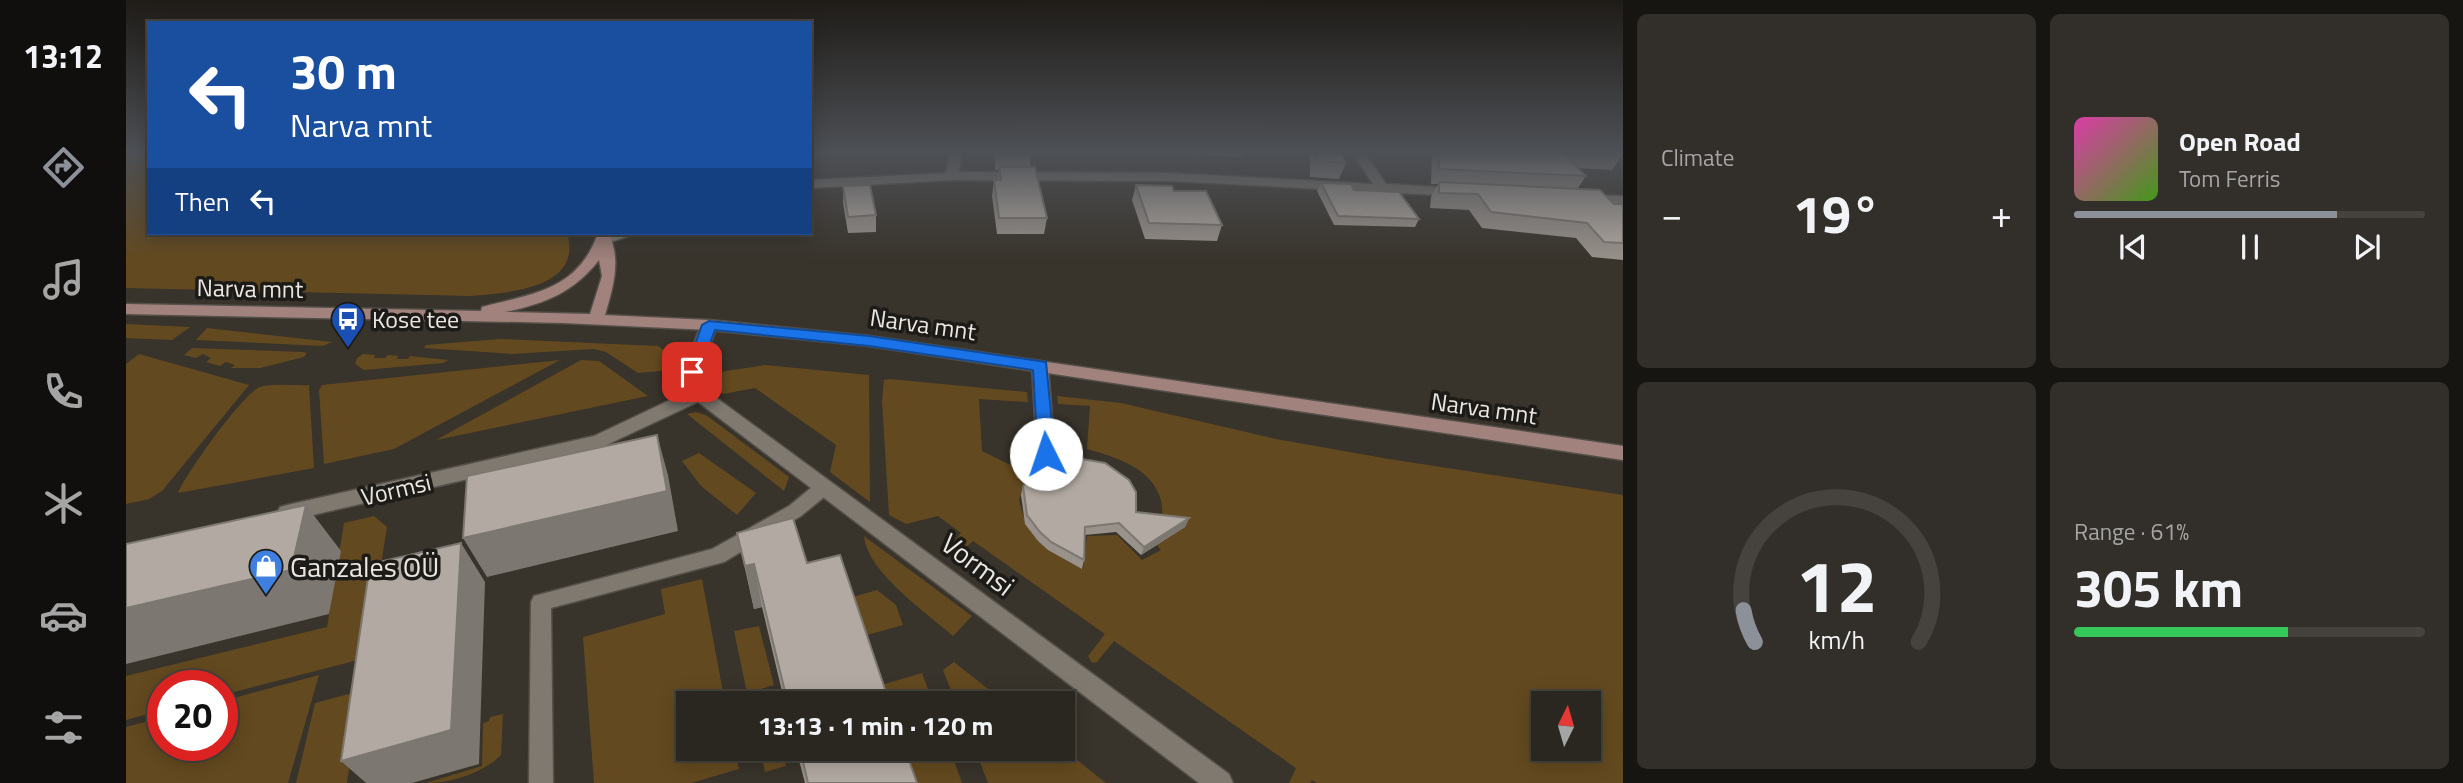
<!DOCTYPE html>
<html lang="en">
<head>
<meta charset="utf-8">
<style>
	body { margin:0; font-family:"Titillium Web",sans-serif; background:#322e29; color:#f1f3f6; height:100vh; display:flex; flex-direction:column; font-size:26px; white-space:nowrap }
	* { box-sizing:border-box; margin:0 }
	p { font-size:23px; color:#a5a5a5 }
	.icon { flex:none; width:38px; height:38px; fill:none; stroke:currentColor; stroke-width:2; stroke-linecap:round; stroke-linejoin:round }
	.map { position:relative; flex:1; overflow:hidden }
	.panel { display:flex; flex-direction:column; gap:14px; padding:14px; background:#171512; width:840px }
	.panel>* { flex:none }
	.hud { position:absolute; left:21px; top:21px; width:665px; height:214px; border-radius:0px; box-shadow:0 4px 18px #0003,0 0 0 2px #46433e; background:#1a4fa0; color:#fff; overflow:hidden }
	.needle { width:46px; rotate:5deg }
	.tools { position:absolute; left:1405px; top:691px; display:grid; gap:14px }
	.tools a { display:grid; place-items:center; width:70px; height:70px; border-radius:0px; background:#2a2620; box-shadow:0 4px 18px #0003,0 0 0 2px #46433e; font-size:35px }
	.speed { position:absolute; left:21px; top:670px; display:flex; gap:14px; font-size:35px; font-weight:700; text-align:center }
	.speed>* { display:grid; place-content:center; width:91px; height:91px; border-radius:50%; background:#2a2620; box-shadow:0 4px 18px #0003,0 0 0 2px #46433e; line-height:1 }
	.speed .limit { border:10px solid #d22; background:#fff; color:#111 }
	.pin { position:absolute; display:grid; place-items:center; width:60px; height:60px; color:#fff; margin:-30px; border-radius:14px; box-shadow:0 4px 10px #0006 }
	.me { position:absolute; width:77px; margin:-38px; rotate:356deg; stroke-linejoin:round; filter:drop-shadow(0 0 5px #0008) }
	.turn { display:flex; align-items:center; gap:24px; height:147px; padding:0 28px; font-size:32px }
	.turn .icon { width:91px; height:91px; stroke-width:2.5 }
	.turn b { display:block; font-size:49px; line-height:60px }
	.then { display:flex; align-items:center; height:66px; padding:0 28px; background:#0003; gap:14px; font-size:26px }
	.big { font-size:52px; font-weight:700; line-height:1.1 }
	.panel .card { flex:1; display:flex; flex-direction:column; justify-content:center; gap:10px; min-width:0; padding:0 24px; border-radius:10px; background:#322e29 }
	.panel .dial { align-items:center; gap:0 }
	.dial svg { height:182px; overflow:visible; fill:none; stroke:#46433e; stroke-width:7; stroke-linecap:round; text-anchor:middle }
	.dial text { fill:#f1f3f6; stroke:none }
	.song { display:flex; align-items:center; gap:21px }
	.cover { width:84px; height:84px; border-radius:10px; background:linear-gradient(135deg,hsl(320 70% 55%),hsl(100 70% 35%)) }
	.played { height:7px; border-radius:4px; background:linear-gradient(90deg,#8c9099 75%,#46433e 75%) }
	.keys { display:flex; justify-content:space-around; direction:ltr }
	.heat { display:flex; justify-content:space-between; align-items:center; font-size:38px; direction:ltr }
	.charge { height:10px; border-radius:5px; background:linear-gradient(90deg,#34c759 61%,#46433e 0) }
	.panel .tiles { flex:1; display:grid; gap:14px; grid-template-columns:repeat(2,1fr) }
	.trip { position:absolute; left:550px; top:691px; width:399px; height:70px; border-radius:0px; background:#2a2620; box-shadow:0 4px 18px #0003,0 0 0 2px #46433e; font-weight:700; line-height:70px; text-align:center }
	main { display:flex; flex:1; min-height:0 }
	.tabs { display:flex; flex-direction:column; width:126px; justify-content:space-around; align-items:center; background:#110f0d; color:#a5a5a5 }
	.tabs .icon { width:49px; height:49px }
	.tabs .selected { color:#8c9099 }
	.tabs b { font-size:32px; color:#f1f3f6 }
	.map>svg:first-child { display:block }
	.green { fill:#63491f; fill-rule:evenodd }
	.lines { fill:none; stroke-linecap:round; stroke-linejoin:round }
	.lane-casing { stroke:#544f49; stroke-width:3 }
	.street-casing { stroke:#544f49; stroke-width:3 }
	.secondary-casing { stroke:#544f49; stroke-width:3 }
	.lane { fill:#7f7970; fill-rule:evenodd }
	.street { fill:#7f7970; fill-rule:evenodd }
	.secondary { fill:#a2827c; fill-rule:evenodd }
	.wall { fill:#99928b }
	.shaded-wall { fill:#7d7771 }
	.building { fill:#b2aaa2; stroke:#7d7771; stroke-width:2 }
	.route { fill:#1a73e8; stroke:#114b97; stroke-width:2 }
	.labels { text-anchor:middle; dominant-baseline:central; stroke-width:7; stroke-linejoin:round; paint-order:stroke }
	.street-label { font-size:24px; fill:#eae6e1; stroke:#1d1b17 }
	.poi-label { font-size:24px; fill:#eae6e1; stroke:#1d1b17; text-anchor:start }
	.near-street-label { font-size:28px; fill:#eae6e1; stroke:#1d1b17 }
	.near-poi-label { font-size:28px; fill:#eae6e1; stroke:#1d1b17; text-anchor:start }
</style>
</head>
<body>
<main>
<nav class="tabs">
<b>13:12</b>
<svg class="icon selected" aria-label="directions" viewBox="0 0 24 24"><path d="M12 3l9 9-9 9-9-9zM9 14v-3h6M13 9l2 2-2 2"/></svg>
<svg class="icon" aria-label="music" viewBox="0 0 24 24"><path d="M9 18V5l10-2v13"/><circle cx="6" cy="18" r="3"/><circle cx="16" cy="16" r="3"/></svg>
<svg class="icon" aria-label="phone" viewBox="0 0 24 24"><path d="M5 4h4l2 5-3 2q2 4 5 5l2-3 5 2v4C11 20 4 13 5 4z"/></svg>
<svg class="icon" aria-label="climate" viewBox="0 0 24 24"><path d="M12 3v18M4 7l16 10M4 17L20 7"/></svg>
<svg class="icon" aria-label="car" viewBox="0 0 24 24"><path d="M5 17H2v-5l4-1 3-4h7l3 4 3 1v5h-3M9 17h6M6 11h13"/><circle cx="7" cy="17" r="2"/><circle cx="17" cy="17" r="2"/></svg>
<svg class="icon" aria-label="filters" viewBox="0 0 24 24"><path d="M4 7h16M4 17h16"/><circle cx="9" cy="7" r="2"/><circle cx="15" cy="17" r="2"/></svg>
</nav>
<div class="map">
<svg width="1497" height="783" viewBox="0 0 1497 783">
	<rect width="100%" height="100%" fill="#38332b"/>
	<g class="green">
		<path d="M0,152h23v81h418c17,55 -58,60 -97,63l-344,-8z"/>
		<path d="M0,324l64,3 -18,13 -46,-2z"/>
		<path d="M81,328l125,14 -9,4 -127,-6z"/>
		<path d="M374,339l158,7 13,9 2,15 -35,3 -32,-21 -12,-3 -82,5 -88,-6 2,-3z"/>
		<path d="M66,348l111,4 4,1 -3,4 -44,11h-29l4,-3 -9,-3 -6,4 -14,-4 5,-4 -8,-4 -7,4 -12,-3z"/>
		<path d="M13,354l110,31 -87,106 -13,8 -23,5v-140z"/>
		<path d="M237,354l12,1 -1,3h11l3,-3 10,1 -1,3h11l2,-3 38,4 -5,3 -79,7 -9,-6 2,-6z"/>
		<path d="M434,360l-166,89 -70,15 -5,-74 3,-5z"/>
		<path d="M455,360l18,1 49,35 -212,44z"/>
		<path d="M639,365l104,10 1,127 -40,-30 6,-27 -81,-57 -32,6 -11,-10 1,-11z"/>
		<path d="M764,379l137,13 1,10 -49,-3 3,52 51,25 -14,23c6,37 33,54 64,70l4,-33 30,-1 25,25 19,-10 -12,-13 14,-12c-1,-8 0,-20 -3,-28 -11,-31 -46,-40 -73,-48l3,-43 -32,-2 -1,-8 64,7 155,36 113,20 234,36v288h-306l-5,-3 -2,3h-21l7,-15 -182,-127 -17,21 -5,1 -4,-7 17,-22 -132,-93 -18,17 -11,-4 17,-21 -23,-17 -32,8 -17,-9 -7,-114 2,-21zM1418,704h45v45h-45z"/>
		<path d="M183,385l5,83 -136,25c7,-18 65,-100 82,-106 14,-4 35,-1 49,-2z"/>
		<path d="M570,412l10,3 83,62 -5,14 -97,-77z"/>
		<path d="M573,453l57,40 -19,22 -36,-29 -19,-25z"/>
		<path d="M248,516l13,11 -21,131 -144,37v-9h-59v24l-37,10v-44l201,-49 17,-104z"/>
		<path d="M738,536l108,80 -19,20c-27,-24 -86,-64 -89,-100z"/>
		<path d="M576,579l23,124 -37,1v45h47l4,20 -48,14h-97l-11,-146 82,-23 -4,-25z"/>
		<path d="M751,590l19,15 7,20 -36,10 -14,-38z"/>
		<path d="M633,626l15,59 -27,8 -13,-62z"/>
		<path d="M828,662l52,41h-50l-13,-33z"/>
		<path d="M796,673l11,30h-48l-7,-17z"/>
		<path d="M193,675l-31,108h-162v-56l37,-10v29h59v-45z"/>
		<path d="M234,691l-13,92h-51l19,-80z"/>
		<path d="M377,714l-2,41c-18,18 -49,28 -75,28l56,-17 1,-43 6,-2 1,-4z"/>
		<path d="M936,748l44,35h-118l-13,-34z"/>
		<path d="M634,749h23l3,17 -21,6z"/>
		<path d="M774,749h50l12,34h-50z"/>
	</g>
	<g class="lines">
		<g class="lane-casing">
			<g id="lane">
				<path d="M914,361l8,5 7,88 -3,5h-12l-3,-5 -5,-88z"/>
				<path d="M697,481l6,2 3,5 -3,5 -28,23 -77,46 -173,46 2,175h-24l2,-181 3,-6 178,-47 77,-43 28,-23z"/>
			</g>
		</g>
		<g class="street-casing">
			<g id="street">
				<path d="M824,152h12l-3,20 211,1 203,11 -21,-32h12l22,32 69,4 7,4 -7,4 -285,-15 -218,-1 -142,8v-8l136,-7z"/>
				<path d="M1462,195l35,1v8l-40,-2v-6z"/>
				<path d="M489,233h22l-32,11 -7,-4z"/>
				<path d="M583,320l8,5 -16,47 6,19 522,383 4,9h-34l-501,-381 -100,47 -311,72 -7,-2 -3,-6 3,-6 7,-2 307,-69 95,-45 -6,-19 18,-47z"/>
			</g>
		</g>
		<g class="secondary-casing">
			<path id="secondary" d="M472,233h10c14,25 5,55 -3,82l104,5 160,16 754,110v14l-754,-114 -160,-16 -146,-7 -437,-9v-10l355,7 1,-4c53,-14 96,-17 116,-74zM473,260l3,16 -12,38 -85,-2c40,-8 69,-20 94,-52z"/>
		</g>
		<use href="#lane" class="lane"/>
		<use href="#street" class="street"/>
		<use href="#secondary" class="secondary"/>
	</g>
	<g class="wall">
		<path d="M869,152h36l-1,15 17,51 -3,16h-47l-5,-38 2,-16h3l2,-10h-4z"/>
		<path d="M1019,152h99l-2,5z"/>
		<path d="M1184,152h30l6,11 -7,16 -29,-2z"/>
		<path d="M1306,152h186l4,3 -10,15 -35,-2 9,8 -8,12 36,16h9v56l-31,-3 -16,-19 -94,-10 -13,-18 -39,-2 1,-11 7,-13h-7z"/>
		<path d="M1195,183l33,7 65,29 -4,8 -81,-2 -17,-34z"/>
		<path d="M1010,185l38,6 48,34 -5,16 -72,-2 -13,-39z"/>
		<path d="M717,186l33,29v17l-28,1 -5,-30z"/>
		<path d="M897,486l113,26 53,6 -4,9 -44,28 -25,-23 -31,3 -1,25 -2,9 -34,-19 -10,-9 -13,-17 -4,-29z"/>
		<path d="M611,533l70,30 83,141h-105l-23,-97 -8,2z"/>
		<path d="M670,749h109l12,34h-112z"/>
	</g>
	<g class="shaded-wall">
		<path d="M531,435l11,40 10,56 -191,46 -24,-39z"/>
		<path d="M180,505l35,46 -12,63 -203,50v-56z"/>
		<path d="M1063,518l-4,9 -44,28 3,-8z"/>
		<path d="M335,543l24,39 -6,182 -67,19h-46l-25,-22z"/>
		<path d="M628,564l8,43 -8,2 -9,-43z"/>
	</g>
	<g class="building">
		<rect x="871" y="152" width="34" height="2"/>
		<path d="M1191,152h23l6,11 -29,-2z"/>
		<path d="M1313,152h179l4,3 -60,-3 24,24 -147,-7z"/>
		<path d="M873,167h36l12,51h-48l-5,-38h7z"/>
		<path d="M1313,182l161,8 14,14h9v39l-19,-1 -17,-19 -96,-11 -13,-18 -39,-1z"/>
		<path d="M1195,183l30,1 3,6 45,2 20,27 -81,-3z"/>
		<path d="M744,185l6,30 -28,2 -5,-31z"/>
		<path d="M1010,185l36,1 2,5h32l16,34 -73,-2z"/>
		<path d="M531,435l10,56 -204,47 4,-62z"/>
		<path d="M933,455l46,8 24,17 7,12v20l53,6 -45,29 -25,-24 -34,4 -1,33 -33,-18 -11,-10 -13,-17 -4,-29 15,-19z"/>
		<path d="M180,505l-15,65 -165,38v-64z"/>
		<path d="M667,518l14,45 33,-8 50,149h-102l-34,-140 -9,2 -8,-33z"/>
		<path d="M335,543l-10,187 -110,31 29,-197z"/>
		<path d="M674,749h105l12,34h-109z"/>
	</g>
	<linearGradient id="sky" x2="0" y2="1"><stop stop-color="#1f1c18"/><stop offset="0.58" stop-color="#4d5055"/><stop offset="1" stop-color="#4d5055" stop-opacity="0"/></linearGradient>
	<rect width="1497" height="262" fill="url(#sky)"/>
	<path class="route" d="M583,321l160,15 177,26 9,92 -9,7 -8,-7 -5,-84 -164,-24 -154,-16 -17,45h-11l-2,-3 17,-47z"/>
	<defs>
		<g id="bus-pin" transform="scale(1.75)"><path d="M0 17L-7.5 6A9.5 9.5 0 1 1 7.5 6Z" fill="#1a4fb4" stroke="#1d1b17"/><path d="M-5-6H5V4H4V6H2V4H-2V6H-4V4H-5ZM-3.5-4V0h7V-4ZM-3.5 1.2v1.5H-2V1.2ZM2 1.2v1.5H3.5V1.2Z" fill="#fff"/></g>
		<g id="shop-pin" transform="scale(1.75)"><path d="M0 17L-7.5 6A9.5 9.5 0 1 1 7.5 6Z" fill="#3f7fe0" stroke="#1d1b17"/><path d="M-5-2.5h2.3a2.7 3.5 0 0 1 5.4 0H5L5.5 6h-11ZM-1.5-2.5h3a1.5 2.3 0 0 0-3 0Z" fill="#fff"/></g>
	</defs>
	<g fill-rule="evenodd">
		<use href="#bus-pin" x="222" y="319"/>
		<use href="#shop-pin" x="140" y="566"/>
	</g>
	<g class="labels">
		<g class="street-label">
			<text transform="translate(124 288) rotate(1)">Narva mnt</text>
			<text transform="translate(797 324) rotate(8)">Narva mnt</text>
			<text transform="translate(1358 408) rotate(8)">Narva mnt</text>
			<text transform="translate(270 489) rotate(-13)">Vormsi</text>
		</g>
		<g class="poi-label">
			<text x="246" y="319">Kose tee</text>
		</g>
		<g class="near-street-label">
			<text transform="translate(852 564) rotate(37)">Vormsi</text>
		</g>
		<g class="near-poi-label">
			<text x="164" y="566">Ganzales OÜ</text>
		</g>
	</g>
</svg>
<div class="tools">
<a><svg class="needle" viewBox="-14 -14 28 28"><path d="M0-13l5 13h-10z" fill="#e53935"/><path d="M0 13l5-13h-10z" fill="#a5a5a5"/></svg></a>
</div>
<div class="speed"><div class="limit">20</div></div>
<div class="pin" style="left:566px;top:372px;background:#d93025"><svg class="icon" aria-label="arrive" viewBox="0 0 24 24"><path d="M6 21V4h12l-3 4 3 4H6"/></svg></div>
<svg class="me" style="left:920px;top:454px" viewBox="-20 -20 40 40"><circle r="19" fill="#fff"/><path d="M0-13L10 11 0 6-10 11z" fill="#1a73e8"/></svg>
<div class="trip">13:13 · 1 min · 120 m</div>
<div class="hud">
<div class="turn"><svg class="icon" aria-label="left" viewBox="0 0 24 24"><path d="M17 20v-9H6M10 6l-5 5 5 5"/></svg><div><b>30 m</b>Narva mnt</div></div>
<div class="then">Then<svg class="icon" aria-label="left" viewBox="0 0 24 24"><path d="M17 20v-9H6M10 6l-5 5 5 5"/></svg></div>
</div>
</div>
<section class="panel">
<div class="tiles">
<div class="card"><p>Climate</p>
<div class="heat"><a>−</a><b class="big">19°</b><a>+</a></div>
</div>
<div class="card">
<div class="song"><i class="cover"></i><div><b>Open Road</b><p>Tom Ferris</p></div></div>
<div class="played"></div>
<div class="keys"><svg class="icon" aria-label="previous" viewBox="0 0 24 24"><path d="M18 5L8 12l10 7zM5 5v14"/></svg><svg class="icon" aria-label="pause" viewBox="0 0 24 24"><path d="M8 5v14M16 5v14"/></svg><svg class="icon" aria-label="next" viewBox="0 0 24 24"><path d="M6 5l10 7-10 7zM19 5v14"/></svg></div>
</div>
<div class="card dial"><svg viewBox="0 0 100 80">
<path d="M14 69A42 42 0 1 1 86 69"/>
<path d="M14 69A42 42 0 0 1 9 55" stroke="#8c9099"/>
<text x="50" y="56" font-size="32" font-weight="700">12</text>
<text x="50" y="72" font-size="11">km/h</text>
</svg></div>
<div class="card"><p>Range · 61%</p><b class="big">305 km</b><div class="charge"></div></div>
</div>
</section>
</main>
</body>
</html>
